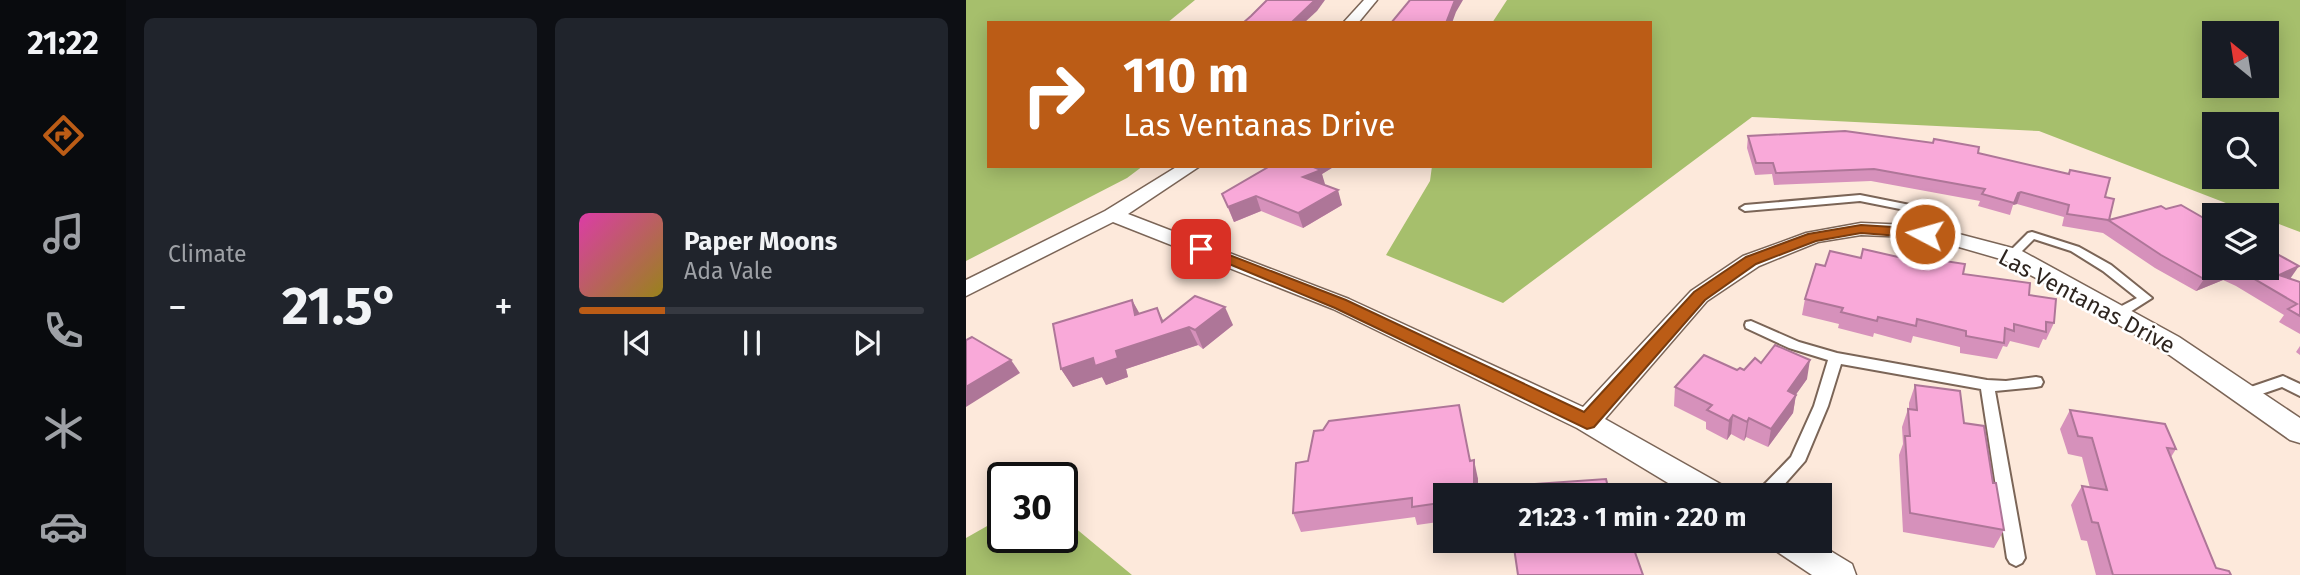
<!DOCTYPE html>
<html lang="en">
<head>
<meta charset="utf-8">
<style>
	body { margin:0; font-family:"Fira Sans",sans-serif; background:#20242c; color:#f1f3f6; height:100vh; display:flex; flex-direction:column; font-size:26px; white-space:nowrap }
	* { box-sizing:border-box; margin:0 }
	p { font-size:23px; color:#9ea1a6 }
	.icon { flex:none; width:38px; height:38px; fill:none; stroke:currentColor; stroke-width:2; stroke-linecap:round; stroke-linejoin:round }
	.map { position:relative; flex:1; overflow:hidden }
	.sheet { display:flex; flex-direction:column; gap:18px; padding:18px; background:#0d0f14; width:840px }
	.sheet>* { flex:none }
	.hud { position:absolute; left:21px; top:21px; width:665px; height:147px; border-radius:0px; box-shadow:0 4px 18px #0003; background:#bb5c16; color:#fff; overflow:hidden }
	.needle { width:46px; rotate:330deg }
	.controls { position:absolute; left:1236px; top:21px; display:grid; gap:14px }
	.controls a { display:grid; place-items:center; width:77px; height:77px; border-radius:0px; background:#171b24; box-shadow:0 4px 18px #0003; font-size:35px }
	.speed { position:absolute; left:21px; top:462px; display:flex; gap:14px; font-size:35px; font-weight:700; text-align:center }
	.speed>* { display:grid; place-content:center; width:91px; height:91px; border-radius:50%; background:#171b24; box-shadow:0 4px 18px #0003; line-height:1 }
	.speed .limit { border:4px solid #111; border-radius:10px; background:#fff; color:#111 }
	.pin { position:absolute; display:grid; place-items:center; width:60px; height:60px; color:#fff; margin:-30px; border-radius:14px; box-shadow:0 4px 10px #0006 }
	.me { position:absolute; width:77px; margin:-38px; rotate:276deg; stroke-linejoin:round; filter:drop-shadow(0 0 5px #0008) }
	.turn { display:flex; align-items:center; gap:24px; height:147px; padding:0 21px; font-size:32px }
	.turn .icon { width:91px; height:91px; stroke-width:2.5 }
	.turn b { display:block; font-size:49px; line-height:60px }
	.big { font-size:52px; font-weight:700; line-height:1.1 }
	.sheet .widget { flex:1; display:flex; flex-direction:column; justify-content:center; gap:10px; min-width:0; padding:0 24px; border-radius:10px; background:#20242c }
	.song { display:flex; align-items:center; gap:21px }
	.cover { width:84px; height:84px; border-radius:10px; background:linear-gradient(135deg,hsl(320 70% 55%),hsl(50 70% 35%)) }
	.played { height:7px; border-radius:4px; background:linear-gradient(90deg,#bb5c16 25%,#363941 25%) }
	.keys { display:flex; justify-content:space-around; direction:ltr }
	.heat { display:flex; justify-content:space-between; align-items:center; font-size:38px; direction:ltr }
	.sheet .tiles { flex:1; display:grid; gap:18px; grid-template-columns:repeat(2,1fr) }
	.trip { position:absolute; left:467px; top:483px; width:399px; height:70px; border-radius:0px; background:#171b24; box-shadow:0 4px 18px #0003; font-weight:700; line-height:70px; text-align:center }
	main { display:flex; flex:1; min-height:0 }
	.dock { display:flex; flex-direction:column; width:126px; justify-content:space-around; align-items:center; background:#090b0e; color:#9ea1a6 }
	.dock .icon { width:49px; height:49px }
	.dock .active { color:#bb5c16 }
	.dock b { font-size:32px; color:#f1f3f6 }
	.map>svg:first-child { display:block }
	.forest { fill:#a6bf6c; fill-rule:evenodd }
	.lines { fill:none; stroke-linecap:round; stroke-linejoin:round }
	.service-casing { stroke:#7b6557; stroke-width:4 }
	.minor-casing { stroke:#7b6557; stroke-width:3 }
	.service { fill:#fff; fill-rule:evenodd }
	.minor { fill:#fff; fill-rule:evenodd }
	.wall { fill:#d691bb }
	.shaded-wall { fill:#ae7698 }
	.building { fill:#f9a9d9; stroke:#ae7698; stroke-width:2 }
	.route { fill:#bb5c16; stroke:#7a3c0e; stroke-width:2 }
	.labels { text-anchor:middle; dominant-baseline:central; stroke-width:5; stroke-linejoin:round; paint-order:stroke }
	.street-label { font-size:23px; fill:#2e251f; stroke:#fff }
</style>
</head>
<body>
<main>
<nav class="dock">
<b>21:22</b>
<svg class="icon active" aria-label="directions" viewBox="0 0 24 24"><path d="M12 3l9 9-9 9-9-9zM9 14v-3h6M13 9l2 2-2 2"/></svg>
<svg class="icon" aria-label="music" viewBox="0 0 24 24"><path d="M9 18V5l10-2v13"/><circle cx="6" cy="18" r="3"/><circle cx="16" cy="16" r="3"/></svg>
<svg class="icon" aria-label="phone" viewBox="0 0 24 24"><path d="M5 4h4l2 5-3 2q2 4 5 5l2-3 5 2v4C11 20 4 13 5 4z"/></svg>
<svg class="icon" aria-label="climate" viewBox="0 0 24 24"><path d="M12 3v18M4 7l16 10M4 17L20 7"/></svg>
<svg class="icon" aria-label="car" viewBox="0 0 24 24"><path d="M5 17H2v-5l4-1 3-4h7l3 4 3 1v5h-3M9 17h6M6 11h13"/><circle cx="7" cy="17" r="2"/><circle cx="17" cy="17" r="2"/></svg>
</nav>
<section class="sheet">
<div class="tiles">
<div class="widget"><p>Climate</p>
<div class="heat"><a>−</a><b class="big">21.5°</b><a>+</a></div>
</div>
<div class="widget">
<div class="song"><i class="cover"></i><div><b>Paper Moons</b><p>Ada Vale</p></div></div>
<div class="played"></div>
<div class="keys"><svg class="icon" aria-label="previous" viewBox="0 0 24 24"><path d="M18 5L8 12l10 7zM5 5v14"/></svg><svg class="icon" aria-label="pause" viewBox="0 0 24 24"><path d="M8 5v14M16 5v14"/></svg><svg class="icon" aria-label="next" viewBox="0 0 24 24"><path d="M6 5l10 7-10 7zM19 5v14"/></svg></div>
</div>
</div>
</section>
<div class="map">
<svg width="1334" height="575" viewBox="0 0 1334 575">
	<rect width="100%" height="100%" fill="#fde9db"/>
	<g class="forest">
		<path d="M0,0h229l-28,23h-178v143h154l-16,12 -161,83z"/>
		<path d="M541,0h793v232l-34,-13v-4h-9l-218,-84 -287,-14 -249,186 -117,-48 44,-74 2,-15h218v-143h-158zM1248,33h52v53h-52zM1248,124h52v53h-52z"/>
		<path d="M37,517v20h59v-20l70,58h-166v-37z"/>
	</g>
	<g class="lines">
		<g class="service-casing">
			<g id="service">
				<path d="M894,195l75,15 1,2 -5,22 -6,3 -6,-3 6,-20 -65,-13 -115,10 -5,-3 5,-3z"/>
				<path d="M1066,232l47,15 32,18 41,33 -30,19h-10l-1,-3 1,-3 25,-13 -34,-27 -32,-20 -37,-12 -18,18h-8l-2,-2 22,-22z"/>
				<path d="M785,321l48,21 38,11 150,27 19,1 30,-4 5,1 2,4 -2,4 -5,1 -41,4 30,167 -3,5 -6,3 -6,-3 -3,-5 -26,-169 -140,-25 -13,42 -23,55 -30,34h-18l2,-5 32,-33 23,-51 14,-46 -39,-12 -43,-20 -1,-3 1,-3z"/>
				<path d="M1317,376l17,8v12l-18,-9 -35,12 -5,-1 -2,-4 2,-4z"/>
			</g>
		</g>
		<g class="minor-casing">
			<g id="minor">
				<path d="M398,0h13l-19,23h-15z"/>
				<path d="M212,166h22l-72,48 221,85 234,108 108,-116 52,-35 63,-23 55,-10 50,2 44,8 65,17 159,87 121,81v25l-10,-3 -129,-91 -157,-89 -52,-15 -41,-8 -50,-2 -43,7 -59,24 -52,35 -102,118 119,67 4,9h-40l-111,-67 -244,-119 -220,-87 -147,74v-16l139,-69z"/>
				<path d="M805,541h43l38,23 4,11h-44l-36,-24z"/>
			</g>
		</g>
		<use href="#service" class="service"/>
		<use href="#minor" class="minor"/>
	</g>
	<g class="wall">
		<path d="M782,136l230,17 127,44 4,23 157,48 24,11 10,3v52l-21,-12 5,-7 -48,-29 -13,-6 -27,11 -41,-23 -52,-35 -41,-7 2,-9 -47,-13 -4,1 -3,10 -32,-9 2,-5 -109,-20 -97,4 -2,-11 -17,1 -8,-27z"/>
		<path d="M304,166h65l-13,8 2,11 18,20 -39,23 -42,-17 -27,11 -12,-28z"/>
		<path d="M932,257l65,17 66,21 25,28 -8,17 -3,-1 -4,9 -29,-7 -3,6 -4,-1 -6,13 -37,-6v-6l-47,-11 -2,7 -37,-10 -1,4 -35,-9 1,-4 -37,-9 3,-16 20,-33 36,-8z"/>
		<path d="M166,300l7,13 24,8 70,4 -30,24 -5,-4 -72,24 2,8 -22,8 -4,-8 -29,10 -12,-18z"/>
		<path d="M1334,346v9l-4,-3z"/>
		<path d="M771,370h7l63,9 -11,15 -3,19 -25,34 -22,-10 -2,4 -13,-7 -4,6 -21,-11v-7l-32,-16 1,-19z"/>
		<path d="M949,385l49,38 29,60 11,47 -10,18 -91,-16 -4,-77 4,-11 -1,-17 6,-18h1v-6z"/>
		<path d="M1104,410l106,39 -5,8 45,111 15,7h-135l-9,-34 -6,-1 -10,-35 11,-19 8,2 -8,-31 -14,-3 -8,-25z"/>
		<path d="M342,461h162l8,18 -33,37v5l-28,4 -2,-8 -114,15 -8,-19z"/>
	</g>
	<g class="shaded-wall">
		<path d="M349,0h10l-8,11 -13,12h-13z"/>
		<path d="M489,0h8l-7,12 -4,11h-6z"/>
		<path d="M342,166h27l-13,8 3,10 -17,8 -5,-15z"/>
		<path d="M372,190l4,15 -39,23 -5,-15z"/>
		<path d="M1055,192l-4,12 -4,1 5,-12z"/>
		<path d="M290,196l5,15 -27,11 -6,-15z"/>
		<path d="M1333,266l-9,13 -11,-4z"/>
		<path d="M1265,268l-8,12 -27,11 8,-12z"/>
		<path d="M166,300l10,18 -7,-3z"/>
		<path d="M259,307l8,18 -30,24 -8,-19z"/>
		<path d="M191,308l9,18 23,1 9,18 -72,24 2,8 -22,8 -4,-8 -29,10 -12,-18 55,-18z"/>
		<path d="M45,360l9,13 -54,34v-20z"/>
		<path d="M844,360l-3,19 -22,31 3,-19z"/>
		<path d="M830,395l-3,18 -25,34 3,-18z"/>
		<path d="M767,415l-2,19 -4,6 2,-19z"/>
		<path d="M783,418l-3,19 -2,4 3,-19z"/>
		<path d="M508,460l4,19v16h-26z"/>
		<path d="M480,497v19l-1,5 -5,-23z"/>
	</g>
	<g class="building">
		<path d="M301,0h48l-24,23h-48l8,-7z"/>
		<path d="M444,0h45l-9,23h-55z"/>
		<path d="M879,131l88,12 1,-4 45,8 -1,6 91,21 1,-4 40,8 -5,19 9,2 -5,21 52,-14 5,3 15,-4 33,19v44h16l-26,11 -43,-24 -53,-35 -41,-6 2,-9 -48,-13 -3,1 -4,10 -32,-9 3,-5 -111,-20 -98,4 -3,-10h-17l-8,-27z"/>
		<path d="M304,166h41l10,4 -18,7 35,13 -40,23 -42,-17 -28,11 -6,-13z"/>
		<path d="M1300,248l33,18 -20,9 21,7v34l-12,-7 9,-5 -53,-31 -12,-5h34z"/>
		<path d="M897,249l35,8v-3l67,10 -2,10 67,9 -1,12 27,4 -2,24 -8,-1v10l-32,-8v7l-9,-3 -1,15 -38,-7v-5l-49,-12 -1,7 -38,-9 -1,4 -36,-9 2,-4 -38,-9 11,-35 9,2 5,-15 31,7z"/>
		<path d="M229,296l30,11 -30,23 -6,-3 -73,24 2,7 -23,8 -2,-8 -32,11 -8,-45 79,-24 3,15 22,-7 5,14z"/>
		<path d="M6,337l39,23 -45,27v-47z"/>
		<path d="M809,345l35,15 -22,31 8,4 -25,34 -22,-11 -2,4 -14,-7 -4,6 -22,-11 5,-5 -37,-18 29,-32 33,15 3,-2 4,2 11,-12 6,5z"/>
		<path d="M949,385l45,6 4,32 20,3 9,57h3l8,47 -94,-17 -5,-77h5l-2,-27 9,1z"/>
		<path d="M493,405l11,56 4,-1v30l-22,5h-6v2l-6,1v5l-28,4v-9l-119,15 3,-50 12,-2 6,-30 9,-1 6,-9z"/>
		<path d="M1104,410l95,14 11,25 -9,-1 49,120 13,3 2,4h-118l-15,-52 -6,-1 -10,-36 25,4 -15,-52 -14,-2z"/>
		<path d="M640,479l4,16h-104l-2,-9z"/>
		<path d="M547,541h118l12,34h-125z"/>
	</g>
	<path class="route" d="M895,225l64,4 7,5 -7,4 -64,-5 -45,8 -60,23 -51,36 -111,127 -7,2 -252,-121 -142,-59 8,-4 5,1 140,54 238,112 110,-120 52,-35 62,-23z"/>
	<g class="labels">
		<g class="street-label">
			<text transform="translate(1121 301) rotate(28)">Las Ventanas Drive</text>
		</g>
	</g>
</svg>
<div class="controls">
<a><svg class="needle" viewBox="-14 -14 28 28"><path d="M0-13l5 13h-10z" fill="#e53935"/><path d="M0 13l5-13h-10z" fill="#9ea1a6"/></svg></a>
<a><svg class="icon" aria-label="search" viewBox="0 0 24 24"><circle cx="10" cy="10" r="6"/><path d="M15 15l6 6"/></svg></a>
<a><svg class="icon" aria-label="layers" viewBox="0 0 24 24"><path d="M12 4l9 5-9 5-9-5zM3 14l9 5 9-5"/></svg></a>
</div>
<div class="speed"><div class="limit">30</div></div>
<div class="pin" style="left:235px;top:249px;background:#d93025"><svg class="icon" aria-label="arrive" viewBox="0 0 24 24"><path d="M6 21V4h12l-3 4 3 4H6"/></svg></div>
<svg class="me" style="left:959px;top:234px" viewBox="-20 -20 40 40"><circle r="17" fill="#bb5c16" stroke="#fff" stroke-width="3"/><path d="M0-11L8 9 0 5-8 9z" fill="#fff"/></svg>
<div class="trip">21:23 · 1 min · 220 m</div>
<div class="hud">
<div class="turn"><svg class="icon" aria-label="right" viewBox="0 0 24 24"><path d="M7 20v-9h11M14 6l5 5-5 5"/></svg><div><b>110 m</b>Las Ventanas Drive</div></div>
</div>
</div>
</main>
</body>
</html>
